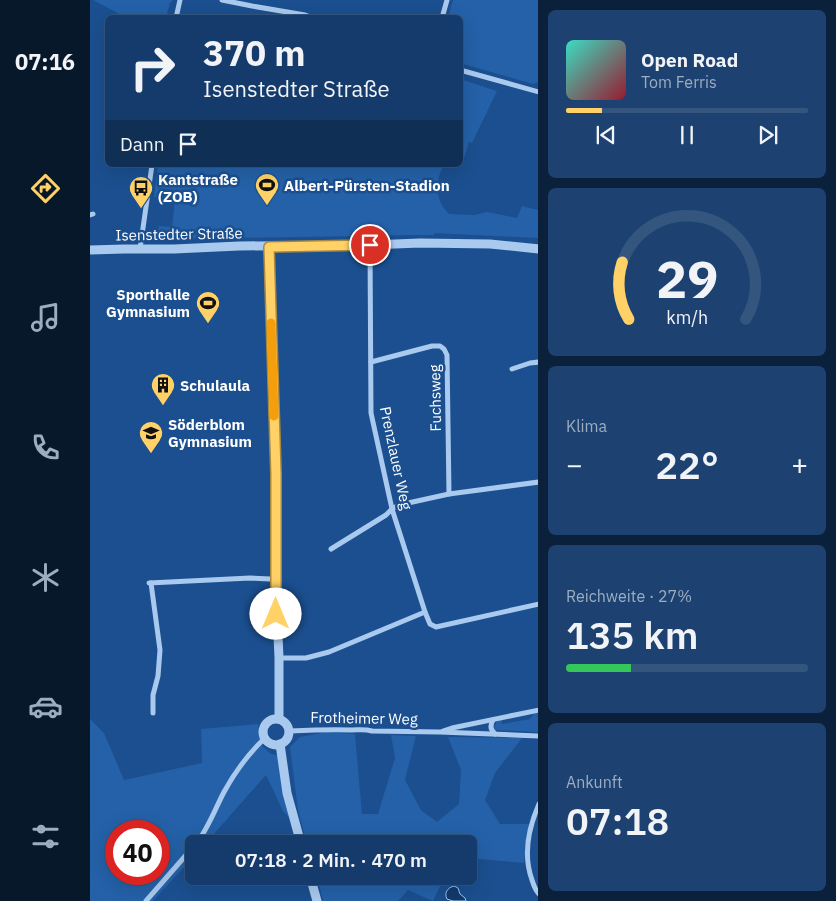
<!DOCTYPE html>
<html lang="de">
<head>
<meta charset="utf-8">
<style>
	body { margin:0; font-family:"IBM Plex Sans",sans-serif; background:#1d4271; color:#f1f3f6; height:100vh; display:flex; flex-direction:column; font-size:19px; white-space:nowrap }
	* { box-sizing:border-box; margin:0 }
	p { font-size:16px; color:#9dadc1 }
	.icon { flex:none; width:28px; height:28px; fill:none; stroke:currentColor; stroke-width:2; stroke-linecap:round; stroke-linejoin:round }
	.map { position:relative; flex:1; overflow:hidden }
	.details { display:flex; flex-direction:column; gap:10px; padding:10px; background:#0b203b; width:298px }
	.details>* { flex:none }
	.banner { position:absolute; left:15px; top:15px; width:358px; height:152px; border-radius:8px; box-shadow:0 5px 20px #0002,0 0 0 1px #33557e; background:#143b6b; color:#f1f3f6; overflow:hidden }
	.speed { position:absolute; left:15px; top:820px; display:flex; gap:10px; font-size:25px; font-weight:700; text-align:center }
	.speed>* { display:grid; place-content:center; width:65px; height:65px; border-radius:50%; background:#143b6b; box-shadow:0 5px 20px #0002,0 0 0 1px #33557e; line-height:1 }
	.speed .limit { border:8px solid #d22; background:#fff; color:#111 }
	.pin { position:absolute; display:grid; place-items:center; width:42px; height:42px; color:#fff; margin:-21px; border:2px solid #fff; border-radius:50%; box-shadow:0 1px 5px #0007 }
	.me { position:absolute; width:55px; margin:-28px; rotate:0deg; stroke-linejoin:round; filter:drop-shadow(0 0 4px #0008) }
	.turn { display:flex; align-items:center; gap:18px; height:105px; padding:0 15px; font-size:22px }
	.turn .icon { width:65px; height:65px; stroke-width:2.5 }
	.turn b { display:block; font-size:35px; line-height:42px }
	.then { display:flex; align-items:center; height:48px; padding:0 15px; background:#0003; gap:10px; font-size:19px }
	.big { font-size:38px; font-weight:600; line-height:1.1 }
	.details .widget { flex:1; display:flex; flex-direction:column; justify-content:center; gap:8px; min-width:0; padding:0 18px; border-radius:8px; background:#1d4271 }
	.details .dial { align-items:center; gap:0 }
	.dial svg { height:130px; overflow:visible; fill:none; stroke:#33557e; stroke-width:7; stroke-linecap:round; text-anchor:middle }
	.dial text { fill:#f1f3f6; stroke:none }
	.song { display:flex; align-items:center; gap:15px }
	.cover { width:60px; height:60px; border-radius:8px; background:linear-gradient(135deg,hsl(170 70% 55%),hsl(350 70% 35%)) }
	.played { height:5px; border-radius:2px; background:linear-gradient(90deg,#ffd166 15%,#33557e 15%) }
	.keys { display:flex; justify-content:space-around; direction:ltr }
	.heat { display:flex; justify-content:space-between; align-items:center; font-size:28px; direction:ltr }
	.charge { height:8px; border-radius:4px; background:linear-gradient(90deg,#34c759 27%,#33557e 0) }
	.trip { position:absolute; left:95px; top:835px; width:292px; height:50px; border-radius:8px; background:#143b6b; box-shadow:0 5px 20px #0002,0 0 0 1px #33557e; font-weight:600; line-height:50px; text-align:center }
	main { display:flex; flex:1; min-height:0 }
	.menu { display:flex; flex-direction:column; width:90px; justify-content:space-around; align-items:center; background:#08182b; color:#9dadc1 }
	.menu .icon { width:35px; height:35px }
	.menu .on { color:#ffd166 }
	.menu b { font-size:22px; color:#f1f3f6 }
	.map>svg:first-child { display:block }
	.green { fill:#2461a8; fill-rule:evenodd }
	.water { fill:#123a6d; stroke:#9cc4f0 }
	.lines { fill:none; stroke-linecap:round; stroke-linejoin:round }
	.minor { stroke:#a9c9ee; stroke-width:5 }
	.tertiary { stroke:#a9c9ee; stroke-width:9 }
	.route-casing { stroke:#a68842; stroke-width:12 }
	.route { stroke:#ffd166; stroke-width:9 }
	.slow { stroke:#f59e0b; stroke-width:9 }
	.labels { text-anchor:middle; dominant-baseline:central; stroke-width:5; stroke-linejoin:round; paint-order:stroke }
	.poi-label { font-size:15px; font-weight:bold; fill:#fff; stroke:#1b4f8f; text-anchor:start }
	.street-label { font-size:15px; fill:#fff; stroke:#1b4f8f }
</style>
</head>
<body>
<main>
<nav class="menu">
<b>07:16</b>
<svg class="icon on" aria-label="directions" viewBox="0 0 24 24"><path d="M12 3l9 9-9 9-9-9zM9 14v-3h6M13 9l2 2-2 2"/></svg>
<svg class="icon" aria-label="music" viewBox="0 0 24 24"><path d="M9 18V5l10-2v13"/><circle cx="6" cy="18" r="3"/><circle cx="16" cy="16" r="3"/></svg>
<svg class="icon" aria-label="phone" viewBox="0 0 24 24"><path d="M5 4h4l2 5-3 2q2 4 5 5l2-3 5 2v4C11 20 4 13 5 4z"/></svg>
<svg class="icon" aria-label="climate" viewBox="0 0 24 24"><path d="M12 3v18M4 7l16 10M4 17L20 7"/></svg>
<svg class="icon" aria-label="car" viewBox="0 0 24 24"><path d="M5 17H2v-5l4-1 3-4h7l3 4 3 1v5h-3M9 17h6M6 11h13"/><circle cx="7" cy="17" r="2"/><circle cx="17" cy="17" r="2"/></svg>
<svg class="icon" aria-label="filters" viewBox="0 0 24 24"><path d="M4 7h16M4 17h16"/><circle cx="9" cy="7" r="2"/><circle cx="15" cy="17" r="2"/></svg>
</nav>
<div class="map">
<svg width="449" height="901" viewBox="0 0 449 901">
	<rect width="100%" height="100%" fill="#1b4f8f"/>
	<g class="green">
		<path d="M3,0h80l-3,3 -4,14 -43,1 -2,-3z"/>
		<path d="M363,0h85v82l-5,2 -73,-21v-45l-12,-1z"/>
		<path d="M370,79l37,12 -25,52 -3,-1 -5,16 -4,2z"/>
		<path d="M68,165h286c-10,17 -9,35 5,49l25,1 13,-3 30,6 5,-12 16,4v28l-104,-5v2h-20l-243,4v-2h-14l2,-11 13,1 3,-27 -21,-3z"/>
		<path d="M448,712v20l-43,-2 -1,-3 3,-5 6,-2 -2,3 2,1 27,-5 4,-6z"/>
		<path d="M0,719l14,14 20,47 78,-17 -1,-34 57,-5 3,21 10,9 7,1 6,39 5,23 -6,-6 -17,-36 -61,69h-11v12l-41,45h-63zM26,831h43v43h-43z"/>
		<path d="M237,732l28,2 7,80h16l17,-56 -4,-23 25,1 -11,44 16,30 16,12 22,-18 2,-34 -13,-33 74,1 -27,35 -10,27 15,24h29l-5,39 -55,-5v-14h-162l-9,-34 -8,-63 10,-10z"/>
		<path d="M227,876h128l-12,25 -25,-11 -10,11h-75z"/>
	</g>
	<path class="water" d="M364,886l4,2 2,6 5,4 1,3h-13l-6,-2c-3,-6 0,-11 7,-13z"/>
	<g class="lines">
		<g class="minor">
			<path d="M132,0l30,6 53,9 9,3"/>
			<path d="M86,18l4,-18"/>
			<path d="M352,18l5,-18"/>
			<path d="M370,70l79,22"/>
			<path d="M0,215l3,-1"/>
			<path d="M280,245l1,168 21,96 33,103"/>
			<path d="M50,249l12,-84"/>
			<path d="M281,362l61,-16h8l4,3 3,6 2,139"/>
			<path d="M422,369l18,-6 9,-1"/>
			<path d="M241,549l55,-34 6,-6 7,-4 50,-11 90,-12"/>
			<path d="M59,583l101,-5 20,1 6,-2"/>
			<path d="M61,583l9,67 -2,26 -5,19v18"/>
			<path d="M189,658h27l23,-6 96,-40 5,12 6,3 103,-23"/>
			<path d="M403,720c-3,6 -3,9 2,14"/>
			<path d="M198,731c22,-1 43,-2 64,-1 7,0 13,-1 20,1l68,1 99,4"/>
			<path d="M353,731l9,-3 87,-18"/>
			<path d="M449,804c-11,25 -16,51 -7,76 2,6 3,10 7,14"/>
			<path d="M106,844c12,-15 19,-35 28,-52 11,-20 24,-38 40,-53"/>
			<path d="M56,901l48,-55"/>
		</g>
		<g class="tertiary">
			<path d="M179,247l6,226 2,140 2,45v61"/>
			<path d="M0,250l34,-1h50l65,-3 131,-1 50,-2 70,1 49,5"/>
			<circle cx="186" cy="732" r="13"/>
			<path d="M190,744l7,49 14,51"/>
			<path d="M220,876l7,25"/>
		</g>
	</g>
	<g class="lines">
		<g class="route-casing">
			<path id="route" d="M186,614v-140l-7,-227 101,-2"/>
		</g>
		<use href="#route" class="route"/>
		<path class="slow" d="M181,323l3,93"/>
	</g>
	<defs>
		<g id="stadium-pin" transform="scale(1.25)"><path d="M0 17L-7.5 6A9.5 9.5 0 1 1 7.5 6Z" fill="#ffd166" stroke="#1b4f8f"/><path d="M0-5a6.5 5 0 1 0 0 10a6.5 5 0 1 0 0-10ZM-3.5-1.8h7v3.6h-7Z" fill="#111"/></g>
		<g id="bus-pin" transform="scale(1.25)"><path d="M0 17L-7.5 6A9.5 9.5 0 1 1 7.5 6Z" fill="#ffd166" stroke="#1b4f8f"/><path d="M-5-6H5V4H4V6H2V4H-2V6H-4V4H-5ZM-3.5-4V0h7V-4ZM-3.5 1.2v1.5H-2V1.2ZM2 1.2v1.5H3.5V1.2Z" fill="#111"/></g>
		<g id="building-pin" transform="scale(1.25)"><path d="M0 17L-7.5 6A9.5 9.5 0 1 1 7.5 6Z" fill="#ffd166" stroke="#1b4f8f"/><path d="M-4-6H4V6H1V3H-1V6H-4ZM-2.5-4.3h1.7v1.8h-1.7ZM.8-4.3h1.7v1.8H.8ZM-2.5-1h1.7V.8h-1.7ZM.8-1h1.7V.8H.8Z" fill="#111"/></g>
		<g id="school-pin" transform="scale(1.25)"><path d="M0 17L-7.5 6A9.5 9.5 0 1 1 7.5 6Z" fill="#ffd166" stroke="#1b4f8f"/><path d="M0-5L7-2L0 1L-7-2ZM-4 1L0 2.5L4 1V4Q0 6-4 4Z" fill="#111"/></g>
	</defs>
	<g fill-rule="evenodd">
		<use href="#stadium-pin" x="177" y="185"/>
		<use href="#bus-pin" x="51" y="188"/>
		<use href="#stadium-pin" x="118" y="303"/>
		<use href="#building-pin" x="73" y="385"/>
		<use href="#school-pin" x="61" y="433"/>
	</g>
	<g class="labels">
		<g class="poi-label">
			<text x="68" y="179">Kantstraße<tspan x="68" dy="17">(ZOB)</tspan></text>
			<text x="194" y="185">Albert-Pürsten-Stadion</text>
			<text x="100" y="294" text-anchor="end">Sporthalle<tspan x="100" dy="17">Gymnasium</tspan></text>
			<text x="90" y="385">Schulaula</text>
			<text x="78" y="424">Söderblom<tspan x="78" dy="17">Gymnasium</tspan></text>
		</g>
		<g class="street-label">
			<text transform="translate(89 234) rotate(-1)">Isenstedter Straße</text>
			<text transform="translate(345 398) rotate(-91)">Fuchsweg</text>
			<text transform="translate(306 458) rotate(78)">Prenzlauer Weg</text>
			<text transform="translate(274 718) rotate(1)">Frotheimer Weg</text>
		</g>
	</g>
</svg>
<div class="speed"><div class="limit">40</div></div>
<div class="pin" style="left:280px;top:245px;background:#d93025"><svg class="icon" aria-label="arrive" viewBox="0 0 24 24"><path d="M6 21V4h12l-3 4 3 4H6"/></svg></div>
<svg class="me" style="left:186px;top:614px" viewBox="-20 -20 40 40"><circle r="19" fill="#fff"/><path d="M0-13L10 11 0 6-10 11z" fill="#ffd166"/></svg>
<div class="trip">07:18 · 2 Min. · 470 m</div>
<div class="banner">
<div class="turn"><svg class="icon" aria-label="right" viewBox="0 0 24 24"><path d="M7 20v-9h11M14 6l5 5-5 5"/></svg><div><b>370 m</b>Isenstedter Straße</div></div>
<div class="then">Dann<svg class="icon" aria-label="arrive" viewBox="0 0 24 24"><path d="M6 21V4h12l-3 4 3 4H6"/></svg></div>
</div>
</div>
<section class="details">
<div class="widget">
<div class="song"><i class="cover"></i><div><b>Open Road</b><p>Tom Ferris</p></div></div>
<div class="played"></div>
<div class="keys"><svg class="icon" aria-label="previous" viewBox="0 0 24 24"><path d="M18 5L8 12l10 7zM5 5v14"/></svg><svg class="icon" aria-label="pause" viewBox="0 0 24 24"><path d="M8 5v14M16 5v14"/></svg><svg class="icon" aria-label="next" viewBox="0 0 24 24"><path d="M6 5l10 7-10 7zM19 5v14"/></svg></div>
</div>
<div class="widget dial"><svg viewBox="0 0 100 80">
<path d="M14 69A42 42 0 1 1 86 69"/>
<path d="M14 69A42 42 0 0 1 10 34" stroke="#ffd166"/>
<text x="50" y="56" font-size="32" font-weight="700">29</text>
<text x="50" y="72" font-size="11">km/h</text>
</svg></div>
<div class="widget"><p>Klima</p>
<div class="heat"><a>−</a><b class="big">22°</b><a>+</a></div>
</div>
<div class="widget"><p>Reichweite · 27%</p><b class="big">135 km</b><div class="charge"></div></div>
<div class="widget"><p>Ankunft</p><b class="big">07:18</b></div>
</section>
</main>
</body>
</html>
